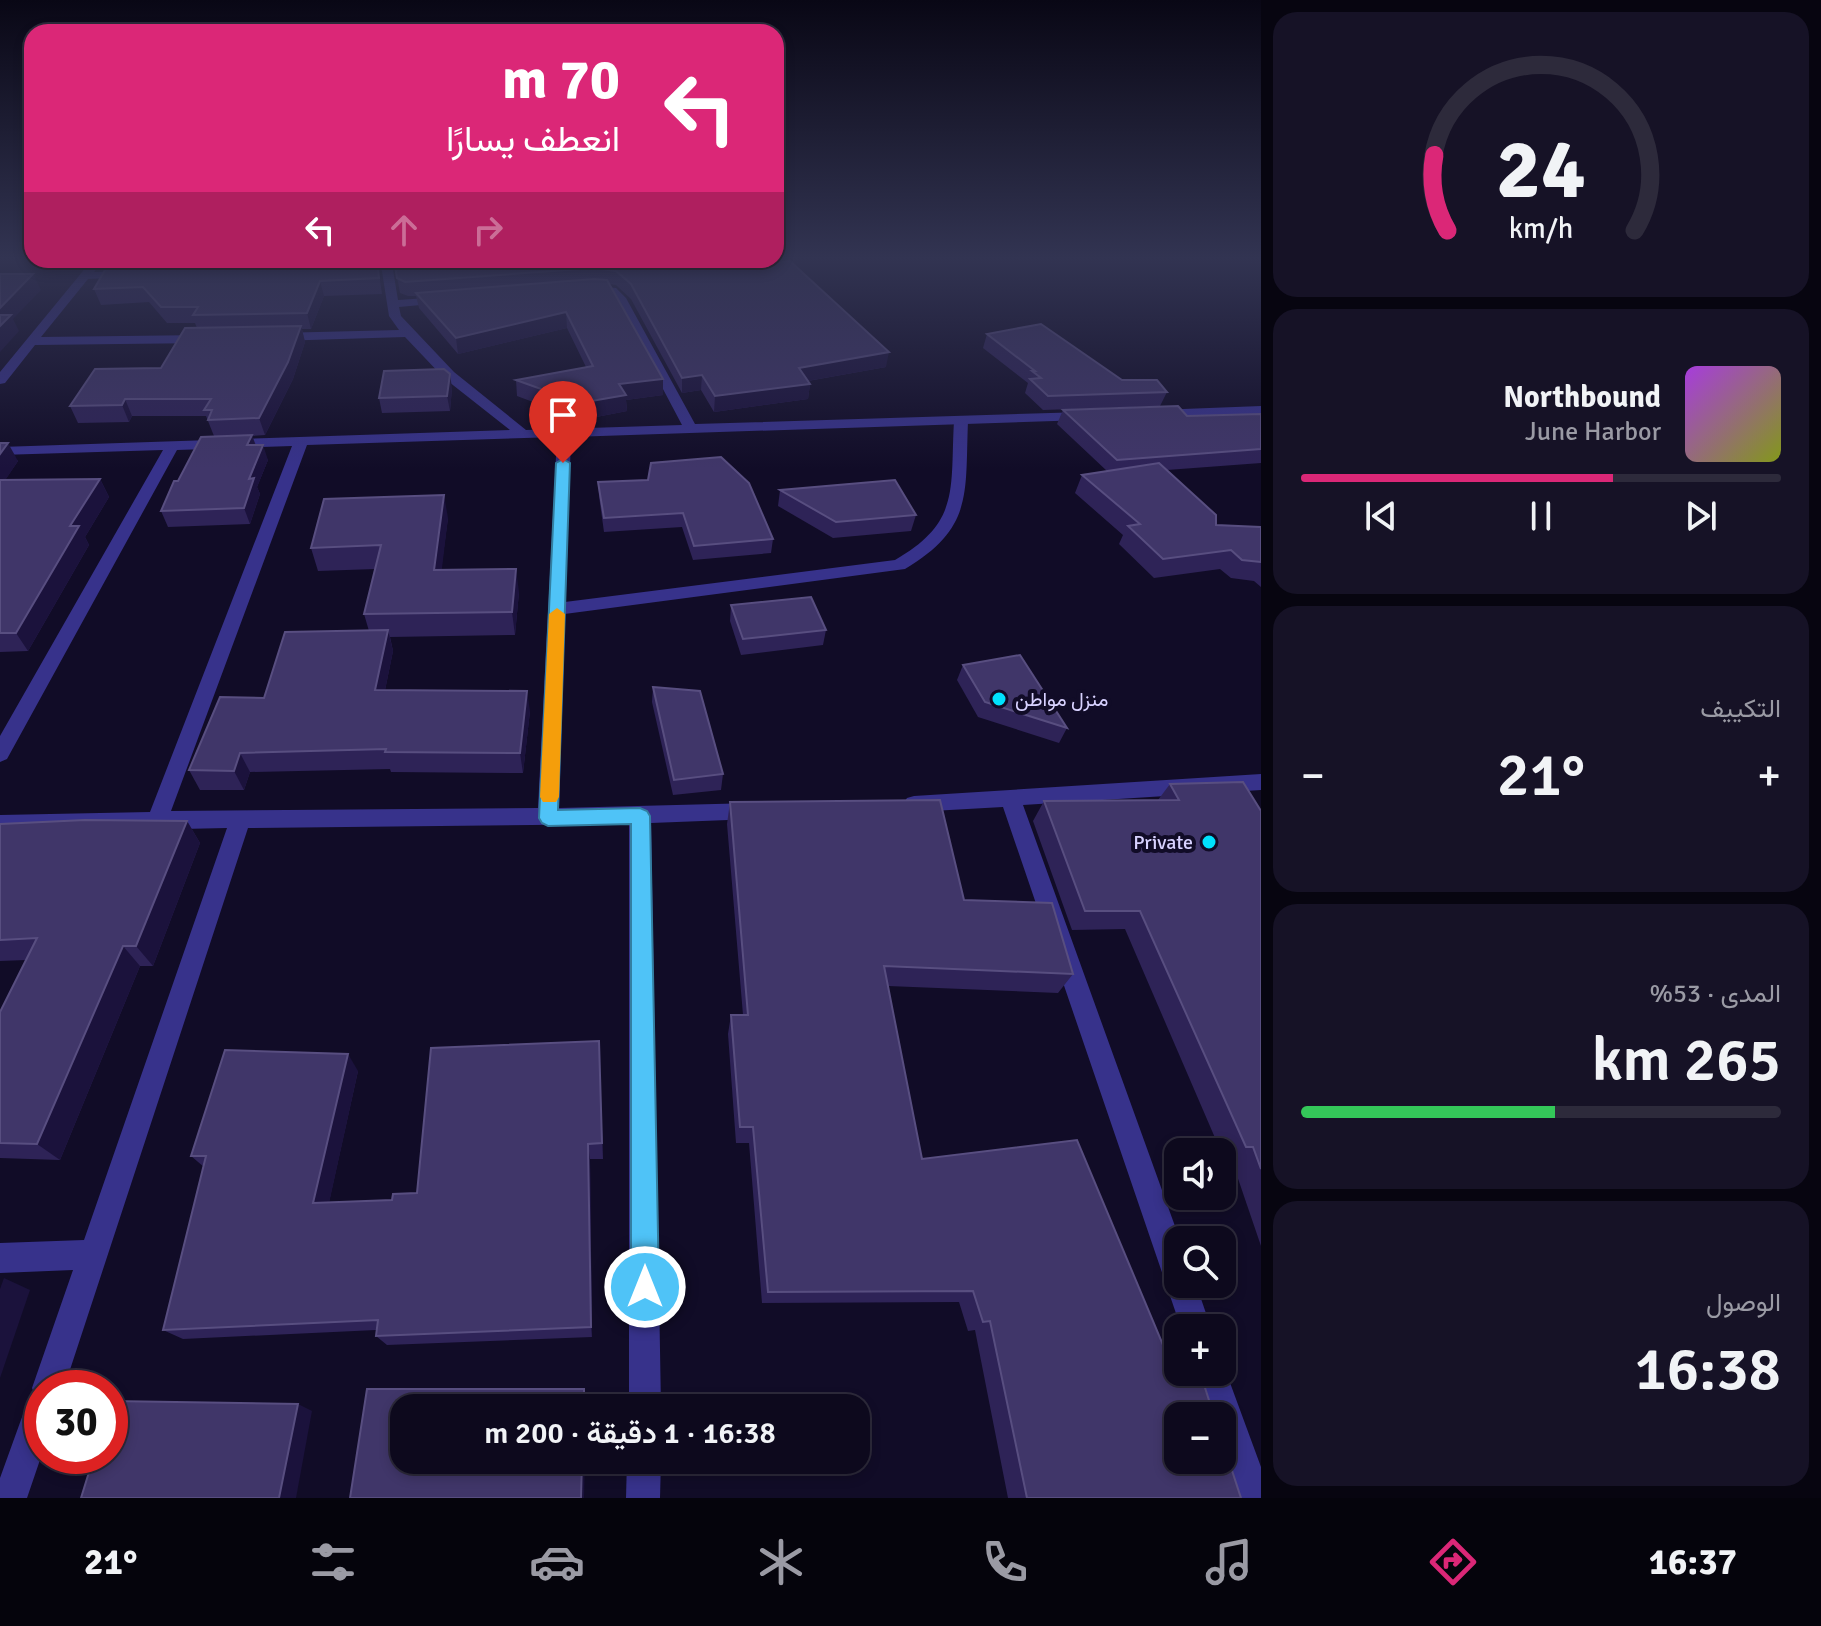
<!DOCTYPE html>
<html lang="ar">
<head>
<meta charset="utf-8">
<style>
	body { margin:0; font-family:Signika,Vazirmatn,sans-serif; background:#161226; color:#f1f3f6; direction:rtl; height:100vh; display:flex; flex-direction:column; font-size:30px; white-space:nowrap }
	* { box-sizing:border-box; margin:0 }
	p { font-size:26px; color:#9a9aa4 }
	.icon { flex:none; width:44px; height:44px; fill:none; stroke:currentColor; stroke-width:2; stroke-linecap:round; stroke-linejoin:round }
	.map { position:relative; flex:1; overflow:hidden; direction:ltr }
	.side { display:flex; flex-direction:column; gap:12px; padding:12px; background:#070510; width:560px }
	.side>* { flex:none }
	.hud { position:absolute; left:24px; top:24px; width:760px; height:244px; border-radius:24px; box-shadow:0 4px 12px #0003,0 0 0 2px #2d2a3b; direction:rtl; background:#db2777; color:#fff; overflow:hidden }
	.buttons { position:absolute; left:1164px; top:1138px; display:grid; gap:16px }
	.buttons a { display:grid; place-items:center; width:72px; height:72px; border-radius:16px; background:#0d091d; box-shadow:0 4px 12px #0003,0 0 0 2px #2d2a3b; font-size:40px }
	.speed { position:absolute; left:24px; top:1370px; display:flex; gap:16px; font-size:40px; font-weight:700; text-align:center }
	.speed>* { display:grid; place-content:center; width:104px; height:104px; border-radius:50%; background:#0d091d; box-shadow:0 4px 12px #0003,0 0 0 2px #2d2a3b; line-height:1 }
	.speed .limit { border:12px solid #d22; background:#fff; color:#111 }
	.pin { position:absolute; display:grid; place-items:center; width:68px; height:68px; color:#fff; margin:-82px -34px; border-radius:50% 50% 50% 0; rotate:-45deg; box-shadow:0 0 8px #0007 }
	.pin .icon { rotate:45deg }
	.me { position:absolute; width:88px; margin:-44px; rotate:0deg; stroke-linejoin:round; filter:drop-shadow(0 0 6px #0008) }
	.turn { display:flex; align-items:center; gap:28px; height:168px; padding:0 32px; font-size:36px }
	.turn .icon { width:104px; height:104px; stroke-width:2.5 }
	.turn b { display:block; font-size:56px; line-height:68px }
	.lanes { display:flex; align-items:center; height:76px; padding:0 32px; background:#0003; justify-content:center; gap:40px; direction:ltr }
	.lanes .off { opacity:.35 }
	.big { font-size:60px; font-weight:600; line-height:1.1 }
	.side .widget { flex:1; display:flex; flex-direction:column; justify-content:center; gap:12px; min-width:0; padding:0 28px; border-radius:24px; background:#161226 }
	.side .dial { align-items:center; gap:0 }
	.dial svg { height:208px; overflow:visible; fill:none; stroke:#2d2a3b; stroke-width:7; stroke-linecap:round; text-anchor:middle }
	.dial text { fill:#f1f3f6; stroke:none }
	.song { display:flex; align-items:center; gap:24px }
	.cover { width:96px; height:96px; border-radius:12px; background:linear-gradient(135deg,hsl(280 70% 55%),hsl(70 70% 35%)) }
	.played { height:8px; border-radius:4px; background:linear-gradient(90deg,#db2777 65%,#2d2a3b 65%) }
	.keys { display:flex; justify-content:space-around; direction:ltr }
	.heat { display:flex; justify-content:space-between; align-items:center; font-size:44px; direction:ltr }
	.charge { height:12px; border-radius:6px; background:linear-gradient(90deg,#34c759 53%,#2d2a3b 0) }
	.trip { position:absolute; left:390px; top:1394px; width:480px; height:80px; border-radius:24px; background:#0d091d; box-shadow:0 4px 12px #0003,0 0 0 2px #2d2a3b; font-weight:600; line-height:80px; text-align:center; direction:rtl }
	.dock { display:flex; height:128px; justify-content:space-around; align-items:center; background:#05040c; color:#9a9aa4 }
	.dock .icon { width:56px; height:56px }
	.dock .current { color:#db2777 }
	.dock b { font-size:36px; color:#f1f3f6 }
	main { display:flex; flex:1; min-height:0 }
	.map>svg:first-child { display:block }
	.lines { fill:none; stroke-linecap:round; stroke-linejoin:round }
	.service { fill:#37328b; fill-rule:evenodd }
	.minor { fill:#37328b; fill-rule:evenodd }
	.wall { fill:#2e2357 }
	.shaded-wall { fill:#1b123c }
	.building { fill:#403669; stroke:#584e80; stroke-width:2 }
	.route { fill:#4fc3f7; stroke:#337fa1; stroke-width:2 }
	.slow { fill:#f59e0b }
	.poi-dot { fill:#00e1fd; stroke:#110c27; stroke-width:3 }
	.labels { text-anchor:middle; dominant-baseline:central; stroke-width:8; stroke-linejoin:round; paint-order:stroke }
	.poi-label { font-size:20px; fill:#d8d2ff; stroke:#110c27; text-anchor:start }
</style>
</head>
<body>
<main>
<section class="side">
<div class="widget dial"><svg viewBox="0 0 100 80">
<path d="M14 69A42 42 0 1 1 86 69"/>
<path d="M14 69A42 42 0 0 1 9 40" stroke="#db2777"/>
<text x="50" y="56" font-size="32" font-weight="700">24</text>
<text x="50" y="72" font-size="11">km/h</text>
</svg></div>
<div class="widget">
<div class="song"><i class="cover"></i><div><b>Northbound</b><p>June Harbor</p></div></div>
<div class="played"></div>
<div class="keys"><svg class="icon" aria-label="previous" viewBox="0 0 24 24"><path d="M18 5L8 12l10 7zM5 5v14"/></svg><svg class="icon" aria-label="pause" viewBox="0 0 24 24"><path d="M8 5v14M16 5v14"/></svg><svg class="icon" aria-label="next" viewBox="0 0 24 24"><path d="M6 5l10 7-10 7zM19 5v14"/></svg></div>
</div>
<div class="widget"><p>التكييف</p>
<div class="heat"><a>−</a><b class="big">21°</b><a>+</a></div>
</div>
<div class="widget"><p>المدى · 53%</p><b class="big">265 km</b><div class="charge"></div></div>
<div class="widget"><p>الوصول</p><b class="big">16:38</b></div>
</section>
<div class="map">
<svg width="1261" height="1498" viewBox="0 0 1261 1498">
	<rect width="100%" height="100%" fill="#110c27"/>
	<g class="lines">
		<path class="service" d="M961,417l7,4c-3,72 6,107 -63,148l-348,46 -9,-6 9,-6 338,-43c66,-38 55,-71 59,-139z"/>
		<g class="minor">
			<path d="M92,260h11l-9,12 35,-1 6,3 -6,3 -41,2 -47,58 164,-2 6,4 -6,4 -170,2 -30,38 -5,1v-12z"/>
			<path d="M413,260l-21,4 6,36 44,-3 6,3 -6,3 -43,4 2,9 53,56 72,58 156,-5 -65,-123 -8,-9 -24,-2v-4l4,-1 27,2 10,10 69,126 390,-12 7,4 -7,4 -514,17 -12,371 195,-5 7,2 4,6 -4,6 -7,2 -103,4 10,585h-32v-584l-381,4 -184,560h-22v66l-15,44h-27v-20l26,-72 8,-13 -2,-5 41,-118 -73,3v-30l84,-3 143,-412 -227,5v-18l150,-3 142,-366 -115,4 -170,309 -7,3v-26l163,-286 -163,5v-8l510,-17 -66,-52 -39,-41 -128,4 -6,-4 6,-4 122,-3 -10,-14 -8,-51 -28,1 -5,-3 4,-3zM557,437l-19,371 -367,3 136,-366z"/>
			<path d="M1261,406v8l-104,4 -7,-4 7,-4z"/>
			<path d="M1261,774v16l-238,15 157,435 -2,44h18l15,44h-30l-178,-521 -89,5 -7,-2 -4,-6 4,-6 7,-2z"/>
			<path d="M1222,1361l39,106v31h-23l-16,-47v-35h-12l-15,-44h27z"/>
			<path d="M627,1460h34l-1,38h-34z"/>
		</g>
	</g>
	<g class="wall">
		<path d="M119,260h258l5,34 -58,2 -13,33h-9l3,13 -12,37 -28,56 -13,1 4,9 12,15 -11,27 3,7 -10,30 -82,3 -7,-16 17,-30 36,-45 -8,-20h-74l-3,6 -51,1 -8,-17 91,-38 36,-40 -2,-5h-28l-18,-21 -48,3 -7,-16 27,-24z"/>
		<path d="M394,260l359,6 133,101 -78,14 2,3 -2,15 -94,13 -13,-22 -19,3 -51,-94 -15,-14 -7,-1 54,111 -37,5 1,11 -46,9 -64,-24 -1,-16 70,-13 -19,-39 -109,26 -39,-46 -3,-12h-8l-8,-3z"/>
		<path d="M987,334l135,46 45,12 -7,14 -117,4 -18,-17 3,-10 -45,-35z"/>
		<path d="M452,388l-2,23 -68,2 -3,-15z"/>
		<path d="M1063,410l124,6 74,-2v49l-94,7 49,55 45,2v60l-7,-6 -23,-3 -11,-9 -66,9 -35,-34 4,-9 -48,-42 7,-18 25,-4 -50,-47z"/>
		<path d="M0,443l18,18 -13,19 95,-1 9,18 -24,40 4,8 -61,106 -28,1z"/>
		<path d="M598,482l175,57 -2,14 -78,7 -11,-33 -78,5 -5,-36z"/>
		<path d="M780,490l136,25 -5,16 -78,7 -55,-32z"/>
		<path d="M448,518l-7,52 78,22 -4,43 -125,2 3,14 -8,39 145,21 -7,62 -132,-1 -1,-3 -140,3 -6,18h-44l-11,-20 75,-72 105,-67 -5,-17 11,-45 -57,2 -7,-23z"/>
		<path d="M731,605l95,25 -3,15 -82,10 -11,-34z"/>
		<path d="M963,665l104,63 -8,15 -81,-26 -21,-37z"/>
		<path d="M653,687l70,87 -2,16 -48,5 -21,-93z"/>
		<path d="M1170,784l91,27v435l-29,-85h-7l-100,-232 -53,1 -39,-109 11,-20 114,-1z"/>
		<path d="M730,802l234,98 109,74 -15,19 -170,-7 34,173 241,186 78,153h-233l-33,-168 -7,1 -9,-29 -197,1 -13,-160h-13l-8,-109 3,-19h12l-16,-191z"/>
		<path d="M187,821l13,22 -47,123h-13l-80,194 -60,-2v-146l26,-52 -26,1v-137z"/>
		<path d="M599,1041l4,118h-13l2,178 -205,8 -11,-9v-6l-193,9 -20,-9 41,-163 -13,-11 167,-85 -29,131 63,-2 25,-7z"/>
	</g>
	<g class="shaded-wall">
		<path d="M33,274l8,16 -28,29 6,12 -19,21v-44z"/>
		<path d="M320,281l4,15 -13,33 -4,-16z"/>
		<path d="M566,312l1,16 -109,26 -2,-16z"/>
		<path d="M301,326l4,16 -12,37 -28,56 -6,-17z"/>
		<path d="M889,352l-3,15 -90,16 3,-15z"/>
		<path d="M450,374l2,14 -2,23 -3,-15z"/>
		<path d="M702,375l-1,15 -19,3v-15z"/>
		<path d="M663,379v16l-37,5 1,11 -46,9 -1,-17 39,-19z"/>
		<path d="M810,384l-2,15 -94,13 1,-16z"/>
		<path d="M125,399l7,17 -3,6 -7,-17z"/>
		<path d="M252,435l5,15 -10,-5z"/>
		<path d="M8,443l10,18 -18,27v-34z"/>
		<path d="M263,445l5,15 -11,27 3,7 -10,30 -6,-16 5,-29z"/>
		<path d="M100,479l9,18 -24,40 4,8 -61,106 -12,-18 54,-107z"/>
		<path d="M444,495l4,23 -9,75 -5,-23z"/>
		<path d="M516,569l3,23 -4,43 -3,-23z"/>
		<path d="M388,630l5,21 -12,59 -6,-20z"/>
		<path d="M527,691l3,20 -7,62 -3,-20z"/>
		<path d="M240,753l10,19 -6,18 -10,-19z"/>
		<path d="M187,821l13,22 -47,123 -17,-20z"/>
		<path d="M123,946l17,20 -80,194 -23,-16z"/>
		<path d="M348,1054l10,17 -32,146 -13,-14z"/>
		<path d="M588,1144l2,15 2,178 -1,-10z"/>
		<path d="M4,1278l26,12 -30,88v-89z"/>
		<path d="M584,1389l2,8v11h-2z"/>
		<path d="M298,1404l14,7 -16,87h-17z"/>
		<path d="M582,1460h3l-1,38h-3z"/>
	</g>
	<g class="building">
		<path d="M225,260h152l2,18 -59,3 -13,32 -114,2 5,-8h-37l-18,-20 -49,2 14,-24z"/>
		<path d="M394,260h354l5,6 37,-5 99,91 -90,16 11,16 -95,12 -13,-21 -20,3 -51,-94 -15,-13 -22,-3 -189,14 -8,-4z"/>
		<path d="M0,274h33l-33,34z"/>
		<path d="M594,279l13,1 56,99 -44,5 7,11 -46,8 -64,-23 77,-14 -27,-54 -110,26 -40,-45z"/>
		<path d="M0,315h11l-11,11z"/>
		<path d="M1041,324l81,56h35l10,12 -119,4 -18,-17 11,-1 -9,-7h3l-48,-37z"/>
		<path d="M301,326l-13,36 -29,56 -51,2 4,-10h-8l7,-11h-86l-3,6 -52,1 25,-37 66,-1 24,-40z"/>
		<path d="M444,369l6,5 -3,22 -68,2 5,-27z"/>
		<path d="M1178,406l9,10 74,-2v35l-144,11 -54,-50z"/>
		<path d="M252,435l-5,10h16l-14,34 5,-1 -10,30 -83,3 13,-30h4l23,-44z"/>
		<path d="M0,443h8l-8,11z"/>
		<path d="M721,457l28,26 24,56 -79,7 -11,-33 -79,5 -6,-36 50,-2 3,-17z"/>
		<path d="M1159,463l57,52v10l45,2v35l-19,-2 -11,-10 -68,9 -35,-33 12,-2 -58,-49z"/>
		<path d="M100,479l-30,47h9l-63,107h-16v-153z"/>
		<path d="M895,480l21,35 -80,7 -56,-32z"/>
		<path d="M444,495l-10,75 82,-1 -4,43 -148,2 17,-69 -70,3 13,-49z"/>
		<path d="M811,597l15,33 -83,9 -12,-34z"/>
		<path d="M388,630l-13,60 152,1 -7,62 -135,-1 1,-3 -146,4 -6,18 -45,-1 31,-73 44,1 21,-66z"/>
		<path d="M1020,655l47,73 -82,-26 -22,-37z"/>
		<path d="M653,687l47,4 23,83 -49,6z"/>
		<path d="M1243,782l18,29v358l-8,-22h-7l-106,-236h-55l-41,-110 135,-1 -9,-16z"/>
		<path d="M940,800l24,100 88,3 21,71 -189,-8 38,193 155,-19 86,205h15v27h22l14,44h-36v44h44v-20l19,58h-214l-37,-177 -7,1 -10,-31 -205,1 -15,-165h-13l-9,-112h17l-18,-213z"/>
		<path d="M85,820l102,1 -51,125h-13l-86,198 -37,-1v-131l37,-74 -37,2v-116z"/>
		<path d="M599,1041l3,102 -14,1 3,183 -215,9 2,-16 -215,10 43,-174h-15l34,-106 123,4 -35,149 79,-3 1,-6 24,-1 14,-145z"/>
		<path d="M367,1389h217v19h-180v52h178l-1,38h-231z"/>
		<path d="M111,1401l187,3 -19,94h-198l13,-42h16v-51z"/>
	</g>
	<linearGradient id="sky" x2="0" y2="1"><stop stop-color="#090715"/><stop offset="0.55" stop-color="#323452"/><stop offset="1" stop-color="#323452" stop-opacity="0"/></linearGradient>
	<rect width="1261" height="469" fill="url(#sky)"/>
	<path class="route" d="M563,459l7,4 -12,347 82,-2 7,3 3,5 9,471 -5,9 -9,4 -10,-4 -4,-9v-463l-83,2 -6,-3 -3,-5 17,-355z"/>
	<path class="slow" d="M557,608l8,6 -6,183 -3,5h-13l-3,-5 9,-183z"/>
	<g class="poi-dot">
		<circle cx="999" cy="699" r="8"/>
		<circle cx="1209" cy="842" r="8"/>
	</g>
	<g class="labels">
		<g class="poi-label">
			<text x="1015" y="699">منزل مواطن</text>
			<text x="1193" y="842" text-anchor="end">Private</text>
		</g>
	</g>
</svg>
<div class="buttons">
<a><svg class="icon" aria-label="sound" viewBox="0 0 24 24"><path d="M4 9h4l5-4v14l-5-4H4zM17 9q2 3 0 6"/></svg></a>
<a><svg class="icon" aria-label="search" viewBox="0 0 24 24"><circle cx="10" cy="10" r="6"/><path d="M15 15l6 6"/></svg></a>
<a>+</a>
<a>−</a>
</div>
<div class="speed"><div class="limit">30</div></div>
<div class="pin" style="left:563px;top:463px;background:#d93025"><svg class="icon" aria-label="arrive" viewBox="0 0 24 24"><path d="M6 21V4h12l-3 4 3 4H6"/></svg></div>
<svg class="me" style="left:645px;top:1287px" viewBox="-20 -20 40 40"><circle r="17" fill="#4fc3f7" stroke="#fff" stroke-width="3"/><path d="M0-11L8 9 0 5-8 9z" fill="#fff"/></svg>
<div class="trip">16:38 · 1 دقيقة · 200 m</div>
<div class="hud">
<div class="turn"><svg class="icon" aria-label="left" viewBox="0 0 24 24"><path d="M17 20v-9H6M10 6l-5 5 5 5"/></svg><div><b>70 m</b>انعطف يسارًا</div></div>
<div class="lanes"><svg class="icon" aria-label="left" viewBox="0 0 24 24"><path d="M17 20v-9H6M10 6l-5 5 5 5"/></svg><svg class="icon off" aria-label="ahead" viewBox="0 0 24 24"><path d="M12 20V5M6 11l6-6 6 6"/></svg><svg class="icon off" aria-label="right" viewBox="0 0 24 24"><path d="M7 20v-9h11M14 6l5 5-5 5"/></svg></div>
</div>
</div>
</main>
<nav class="dock">
<b>16:37</b>
<svg class="icon current" aria-label="directions" viewBox="0 0 24 24"><path d="M12 3l9 9-9 9-9-9zM9 14v-3h6M13 9l2 2-2 2"/></svg>
<svg class="icon" aria-label="music" viewBox="0 0 24 24"><path d="M9 18V5l10-2v13"/><circle cx="6" cy="18" r="3"/><circle cx="16" cy="16" r="3"/></svg>
<svg class="icon" aria-label="phone" viewBox="0 0 24 24"><path d="M5 4h4l2 5-3 2q2 4 5 5l2-3 5 2v4C11 20 4 13 5 4z"/></svg>
<svg class="icon" aria-label="climate" viewBox="0 0 24 24"><path d="M12 3v18M4 7l16 10M4 17L20 7"/></svg>
<svg class="icon" aria-label="car" viewBox="0 0 24 24"><path d="M5 17H2v-5l4-1 3-4h7l3 4 3 1v5h-3M9 17h6M6 11h13"/><circle cx="7" cy="17" r="2"/><circle cx="17" cy="17" r="2"/></svg>
<svg class="icon" aria-label="filters" viewBox="0 0 24 24"><path d="M4 7h16M4 17h16"/><circle cx="9" cy="7" r="2"/><circle cx="15" cy="17" r="2"/></svg>
<b>21°</b>
</nav>
</body>
</html>
